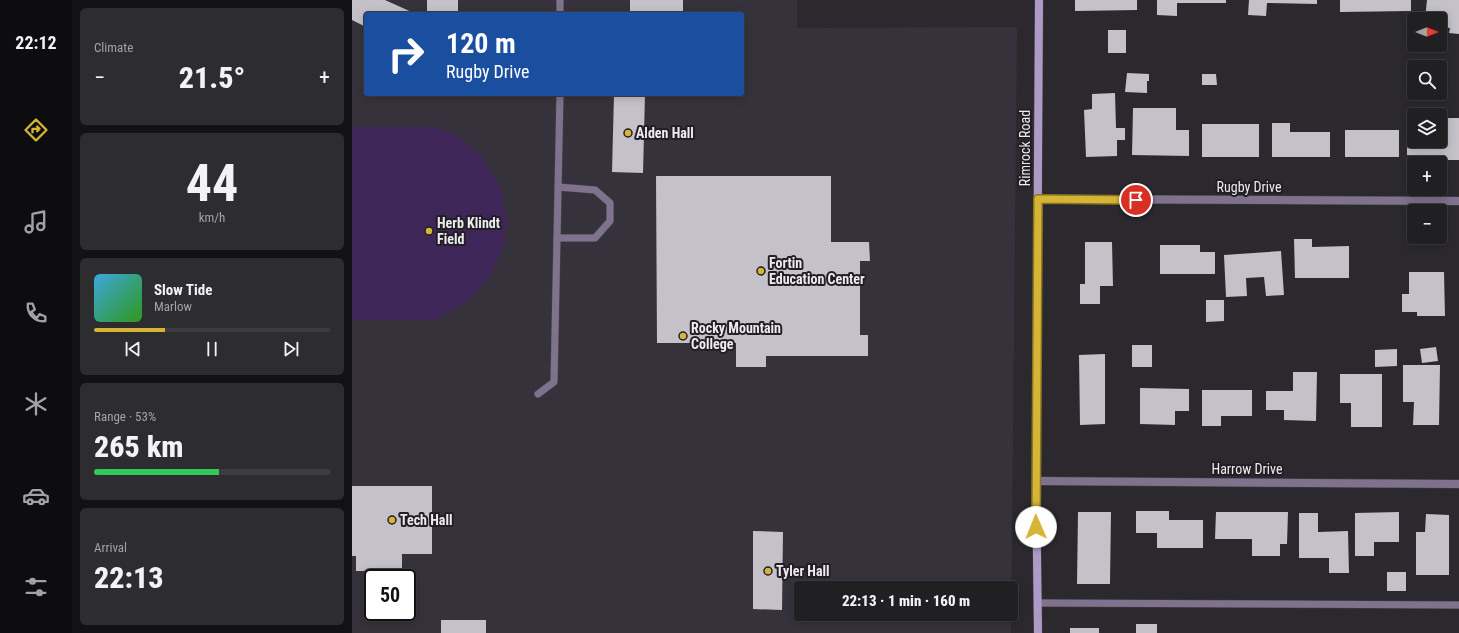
<!DOCTYPE html>
<html lang="en">
<head>
<meta charset="utf-8">
<style>
	body { margin:0; font-family:"Roboto Condensed",sans-serif; background:#2d2c2f; color:#f1f3f6; height:100vh; display:flex; flex-direction:column; font-size:15px; white-space:nowrap }
	* { box-sizing:border-box; margin:0 }
	p { font-size:13px; color:#a2a2a5 }
	.icon { flex:none; width:22px; height:22px; fill:none; stroke:currentColor; stroke-width:2; stroke-linecap:round; stroke-linejoin:round }
	.map { position:relative; flex:1; overflow:hidden }
	.sheet { display:flex; flex-direction:column; gap:8px; padding:8px; background:#121113; width:280px }
	.sheet>* { flex:none }
	.hud { position:absolute; left:12px; top:12px; width:380px; height:84px; border-radius:4px; box-shadow:0 2px 10px #0003,0 0 0 1px #3d3d40; background:#1a4fa0; color:#fff; overflow:hidden }
	.needle { width:26px; rotate:90deg }
	.controls { position:absolute; left:1055px; top:12px; display:grid; gap:8px }
	.controls a { display:grid; place-items:center; width:40px; height:40px; border-radius:4px; background:#201f22; box-shadow:0 2px 10px #0003,0 0 0 1px #3d3d40; font-size:20px }
	.speed { position:absolute; left:12px; top:569px; display:flex; gap:8px; font-size:20px; font-weight:700; text-align:center }
	.speed>* { display:grid; place-content:center; width:52px; height:52px; border-radius:50%; background:#201f22; box-shadow:0 2px 10px #0003,0 0 0 1px #3d3d40; line-height:1 }
	.speed .limit { border:2px solid #111; border-radius:6px; background:#fff; color:#111 }
	.pin { position:absolute; display:grid; place-items:center; width:34px; height:34px; color:#fff; margin:-17px; border:2px solid #fff; border-radius:50%; box-shadow:0 1px 4px #0007 }
	.me { position:absolute; width:44px; margin:-22px; rotate:359deg; stroke-linejoin:round; filter:drop-shadow(0 0 3px #0008) }
	.turn { display:flex; align-items:center; gap:14px; height:84px; padding:0 16px; font-size:18px }
	.turn .icon { width:52px; height:52px; stroke-width:2.5 }
	.turn b { display:block; font-size:28px; line-height:34px }
	.big { font-size:30px; font-weight:800; line-height:1.1 }
	.sheet .widget { flex:1; display:flex; flex-direction:column; justify-content:center; gap:6px; min-width:0; padding:0 14px; border-radius:6px; background:#2d2c2f }
	.sheet .dial { align-items:center; gap:0 }
	.dial b { font-size:52px; line-height:1 }
	.song { display:flex; align-items:center; gap:12px }
	.cover { width:48px; height:48px; border-radius:6px; background:linear-gradient(135deg,hsl(200 70% 55%),hsl(110 70% 35%)) }
	.played { height:4px; border-radius:2px; background:linear-gradient(90deg,#d5b535 30%,#3d3d40 30%) }
	.keys { display:flex; justify-content:space-around; direction:ltr }
	.heat { display:flex; justify-content:space-between; align-items:center; font-size:22px; direction:ltr }
	.charge { height:6px; border-radius:3px; background:linear-gradient(90deg,#34c759 53%,#3d3d40 0) }
	.trip { position:absolute; left:442px; top:581px; width:224px; height:40px; border-radius:4px; background:#201f22; box-shadow:0 2px 10px #0003,0 0 0 1px #3d3d40; font-weight:800; line-height:40px; text-align:center }
	main { display:flex; flex:1; min-height:0 }
	.tab-bar { display:flex; flex-direction:column; width:72px; justify-content:space-around; align-items:center; background:#0d0c0e; color:#a2a2a5 }
	.tab-bar .icon { width:28px; height:28px }
	.tab-bar .active { color:#d5b535 }
	.tab-bar b { font-size:18px; color:#f1f3f6 }
	.map>svg:first-child { display:block }
	.built { fill:#36323c; fill-rule:evenodd }
	.green { fill:#3f2659 }
	.building { fill:#c4c1c8 }
	.lines { fill:none; stroke-linecap:round; stroke-linejoin:round }
	.service-casing { stroke:#464449; stroke-width:8 }
	.minor-casing { stroke:#464449; stroke-width:9 }
	.secondary-casing { stroke:#464449; stroke-width:9 }
	.service { stroke:#7e728d; stroke-width:7 }
	.minor { stroke:#7e728d; stroke-width:8 }
	.secondary { stroke:#ae9ac7; stroke-width:8 }
	.route-casing { stroke:#8a7622; stroke-width:10 }
	.route { stroke:#d5b535; stroke-width:7 }
	.poi-dot { fill:#d5b535; stroke:#211f24; stroke-width:1.5 }
	.labels { text-anchor:middle; dominant-baseline:central; stroke-width:4; stroke-linejoin:round; paint-order:stroke }
	.poi-label { font-size:14px; font-weight:bold; fill:#edebef; stroke:#211f24; text-anchor:start }
	.street-label { font-size:14px; fill:#edebef; stroke:#211f24 }
</style>
</head>
<body>
<main>
<nav class="tab-bar">
<b>22:12</b>
<svg class="icon active" aria-label="directions" viewBox="0 0 24 24"><path d="M12 3l9 9-9 9-9-9zM9 14v-3h6M13 9l2 2-2 2"/></svg>
<svg class="icon" aria-label="music" viewBox="0 0 24 24"><path d="M9 18V5l10-2v13"/><circle cx="6" cy="18" r="3"/><circle cx="16" cy="16" r="3"/></svg>
<svg class="icon" aria-label="phone" viewBox="0 0 24 24"><path d="M5 4h4l2 5-3 2q2 4 5 5l2-3 5 2v4C11 20 4 13 5 4z"/></svg>
<svg class="icon" aria-label="climate" viewBox="0 0 24 24"><path d="M12 3v18M4 7l16 10M4 17L20 7"/></svg>
<svg class="icon" aria-label="car" viewBox="0 0 24 24"><path d="M5 17H2v-5l4-1 3-4h7l3 4 3 1v5h-3M9 17h6M6 11h13"/><circle cx="7" cy="17" r="2"/><circle cx="17" cy="17" r="2"/></svg>
<svg class="icon" aria-label="filters" viewBox="0 0 24 24"><path d="M4 7h16M4 17h16"/><circle cx="9" cy="7" r="2"/><circle cx="15" cy="17" r="2"/></svg>
</nav>
<section class="sheet">
<div class="widget"><p>Climate</p>
<div class="heat"><a>−</a><b class="big">21.5°</b><a>+</a></div>
</div>
<div class="widget dial"><b>44</b><p>km/h</p></div>
<div class="widget">
<div class="song"><i class="cover"></i><div><b>Slow Tide</b><p>Marlow</p></div></div>
<div class="played"></div>
<div class="keys"><svg class="icon" aria-label="previous" viewBox="0 0 24 24"><path d="M18 5L8 12l10 7zM5 5v14"/></svg><svg class="icon" aria-label="pause" viewBox="0 0 24 24"><path d="M8 5v14M16 5v14"/></svg><svg class="icon" aria-label="next" viewBox="0 0 24 24"><path d="M6 5l10 7-10 7zM19 5v14"/></svg></div>
</div>
<div class="widget"><p>Range · 53%</p><b class="big">265 km</b><div class="charge"></div></div>
<div class="widget"><p>Arrival</p><b class="big">22:13</b></div>
</section>
<div class="map">
<svg width="1107" height="633" viewBox="0 0 1107 633">
	<rect width="100%" height="100%" fill="#2b292e"/>
	<path class="built" d="M0,0h445v28l220,-1 -6,606h-659zM14,14h376v80h-376zM21,578h34v34h-34zM449,588h210v26h-210z"/>
	<path class="green" d="M0,127h83l22,9 26,21 18,32 5,30 -1,23 -15,35 -22,24 -33,19h-83z"/>
	<g class="building">
		<path d="M0,0h33l31,14h-50v13l-14,-7z"/>
		<rect x="75" y="0" width="31" height="14"/>
		<rect x="278" y="0" width="53" height="14"/>
		<path d="M723,0h62v10l-62,1z"/>
		<path d="M805,0h69v3h-49v13l-20,-1z"/>
		<path d="M897,0h68v4l-50,-1 -1,13 -18,-1z"/>
		<path d="M988,0h71v11l-71,1z"/>
		<path d="M1075,0h32v34l-10,-1 1,-5 -10,-1v-8h-15z"/>
		<rect x="756" y="30" width="18" height="23"/>
		<path d="M775,73l22,1v7h-2v12l-22,-1z"/>
		<path d="M850,74h14l1,11h-15z"/>
		<path d="M763,93l1,35h9v12h-8v16l-31,1 -2,-47 8,-1v-15z"/>
		<path d="M262,94h31l-2,79 -31,-1z"/>
		<path d="M781,108h43v22h13v26l-57,-1z"/>
		<path d="M1062,118v23h26v-23h19v42h-14v-5h-38v-36z"/>
		<path d="M920,123h18v9h40v25h-58z"/>
		<rect x="850" y="124" width="57" height="33"/>
		<rect x="993" y="130" width="54" height="27"/>
		<path d="M304,176h175v66h38l1,19h-10v74h8v21h-102v11h-30v-24h-79z"/>
		<path d="M942,239h18v8l37,-1v32h-54z"/>
		<path d="M733,242h27l1,44h-13v18h-20v-20h5z"/>
		<path d="M808,245h40v7h15v22h-55z"/>
		<path d="M929,251l3,44 -18,1 -2,-19 -18,1 1,18 -21,1 -2,-42z"/>
		<path d="M1057,272h35l1,44h-28v-4h-15v-18h7z"/>
		<path d="M854,300h18v21l-18,1z"/>
		<rect x="780" y="345" width="20" height="22"/>
		<path d="M1084,347l2,14 -16,2 -2,-14z"/>
		<path d="M1045,349v17l-22,1v-17z"/>
		<path d="M753,354v70l-25,1 -1,-70z"/>
		<path d="M1051,365h37l-1,60h-26l1,-23h-11z"/>
		<path d="M941,372h24l-1,49 -32,-1v-10h-18v-19h27z"/>
		<path d="M988,374h42v53h-31v-24h-11z"/>
		<path d="M788,388l49,1v22h-14v14l-35,-1z"/>
		<path d="M850,390h50v26h-31v10h-19z"/>
		<path d="M0,486h80v68h-30v17h-46v-15h-4z"/>
		<path d="M784,511h33v9h34v28h-46v-15h-21z"/>
		<path d="M726,512h33l-1,72h-33z"/>
		<path d="M864,512h72l-1,32h-7v12h-28v-17h-37z"/>
		<path d="M1047,512v30h-25v14h-19v-43z"/>
		<path d="M947,513h19v19l30,-1 1,42h-20v-15h-30z"/>
		<path d="M1074,514l23,1v60h-33v-43h9z"/>
		<path d="M401,531l30,1 -1,78 -29,-1z"/>
		<rect x="1035" y="572" width="19" height="19"/>
		<rect x="89" y="620" width="45" height="13"/>
		<rect x="784" y="624" width="21" height="9"/>
		<rect x="718" y="628" width="29" height="5"/>
	</g>
	<g class="lines">
		<g class="service-casing">
			<g id="service">
				<path d="M208,14v-14"/>
				<path d="M205,238h38l15,-17v-18l-15,-13 -37,-3"/>
				<path d="M186,394l16,-12 6,-288"/>
				<path d="M686,603l421,2"/>
			</g>
		</g>
		<g class="minor-casing">
			<g id="minor">
				<path d="M686,199l421,2"/>
				<path d="M684,481l423,3"/>
			</g>
		</g>
		<g class="secondary-casing">
			<path id="secondary" d="M686,633l-2,-152 3,-481"/>
		</g>
		<use href="#service" class="service"/>
		<use href="#minor" class="minor"/>
		<use href="#secondary" class="secondary"/>
	</g>
	<g class="lines">
		<g class="route-casing">
			<path id="route" d="M684,527l2,-328 98,1"/>
		</g>
		<use href="#route" class="route"/>
	</g>
	<g class="poi-dot">
		<circle cx="276" cy="133" r="4"/>
		<circle cx="77" cy="231" r="4"/>
		<circle cx="409" cy="271" r="4"/>
		<circle cx="331" cy="336" r="4"/>
		<circle cx="40" cy="520" r="4"/>
		<circle cx="416" cy="571" r="4"/>
	</g>
	<g class="labels">
		<g class="poi-label">
			<text x="284" y="133">Alden Hall</text>
			<text x="85" y="223">Herb Klindt<tspan x="85" dy="16">Field</tspan></text>
			<text x="417" y="263">Fortin<tspan x="417" dy="16">Education Center</tspan></text>
			<text x="339" y="328">Rocky Mountain<tspan x="339" dy="16">College</tspan></text>
			<text x="48" y="520">Tech Hall</text>
			<text x="424" y="571">Tyler Hall</text>
		</g>
		<g class="street-label">
			<text transform="translate(673 148) rotate(-90)">Rimrock Road</text>
			<text x="897" y="187">Rugby Drive</text>
			<text x="895" y="469">Harrow Drive</text>
		</g>
	</g>
</svg>
<div class="controls">
<a><svg class="needle" viewBox="-14 -14 28 28"><path d="M0-13l5 13h-10z" fill="#e53935"/><path d="M0 13l5-13h-10z" fill="#a2a2a5"/></svg></a>
<a><svg class="icon" aria-label="search" viewBox="0 0 24 24"><circle cx="10" cy="10" r="6"/><path d="M15 15l6 6"/></svg></a>
<a><svg class="icon" aria-label="layers" viewBox="0 0 24 24"><path d="M12 4l9 5-9 5-9-5zM3 14l9 5 9-5"/></svg></a>
<a>+</a>
<a>−</a>
</div>
<div class="speed"><div class="limit">50</div></div>
<div class="pin" style="left:784px;top:200px;background:#d93025"><svg class="icon" aria-label="arrive" viewBox="0 0 24 24"><path d="M6 21V4h12l-3 4 3 4H6"/></svg></div>
<svg class="me" style="left:684px;top:527px" viewBox="-20 -20 40 40"><circle r="19" fill="#fff"/><path d="M0-13L10 11 0 6-10 11z" fill="#d5b535"/></svg>
<div class="trip">22:13 · 1 min · 160 m</div>
<div class="hud">
<div class="turn"><svg class="icon" aria-label="right" viewBox="0 0 24 24"><path d="M7 20v-9h11M14 6l5 5-5 5"/></svg><div><b>120 m</b>Rugby Drive</div></div>
</div>
</div>
</main>
</body>
</html>
